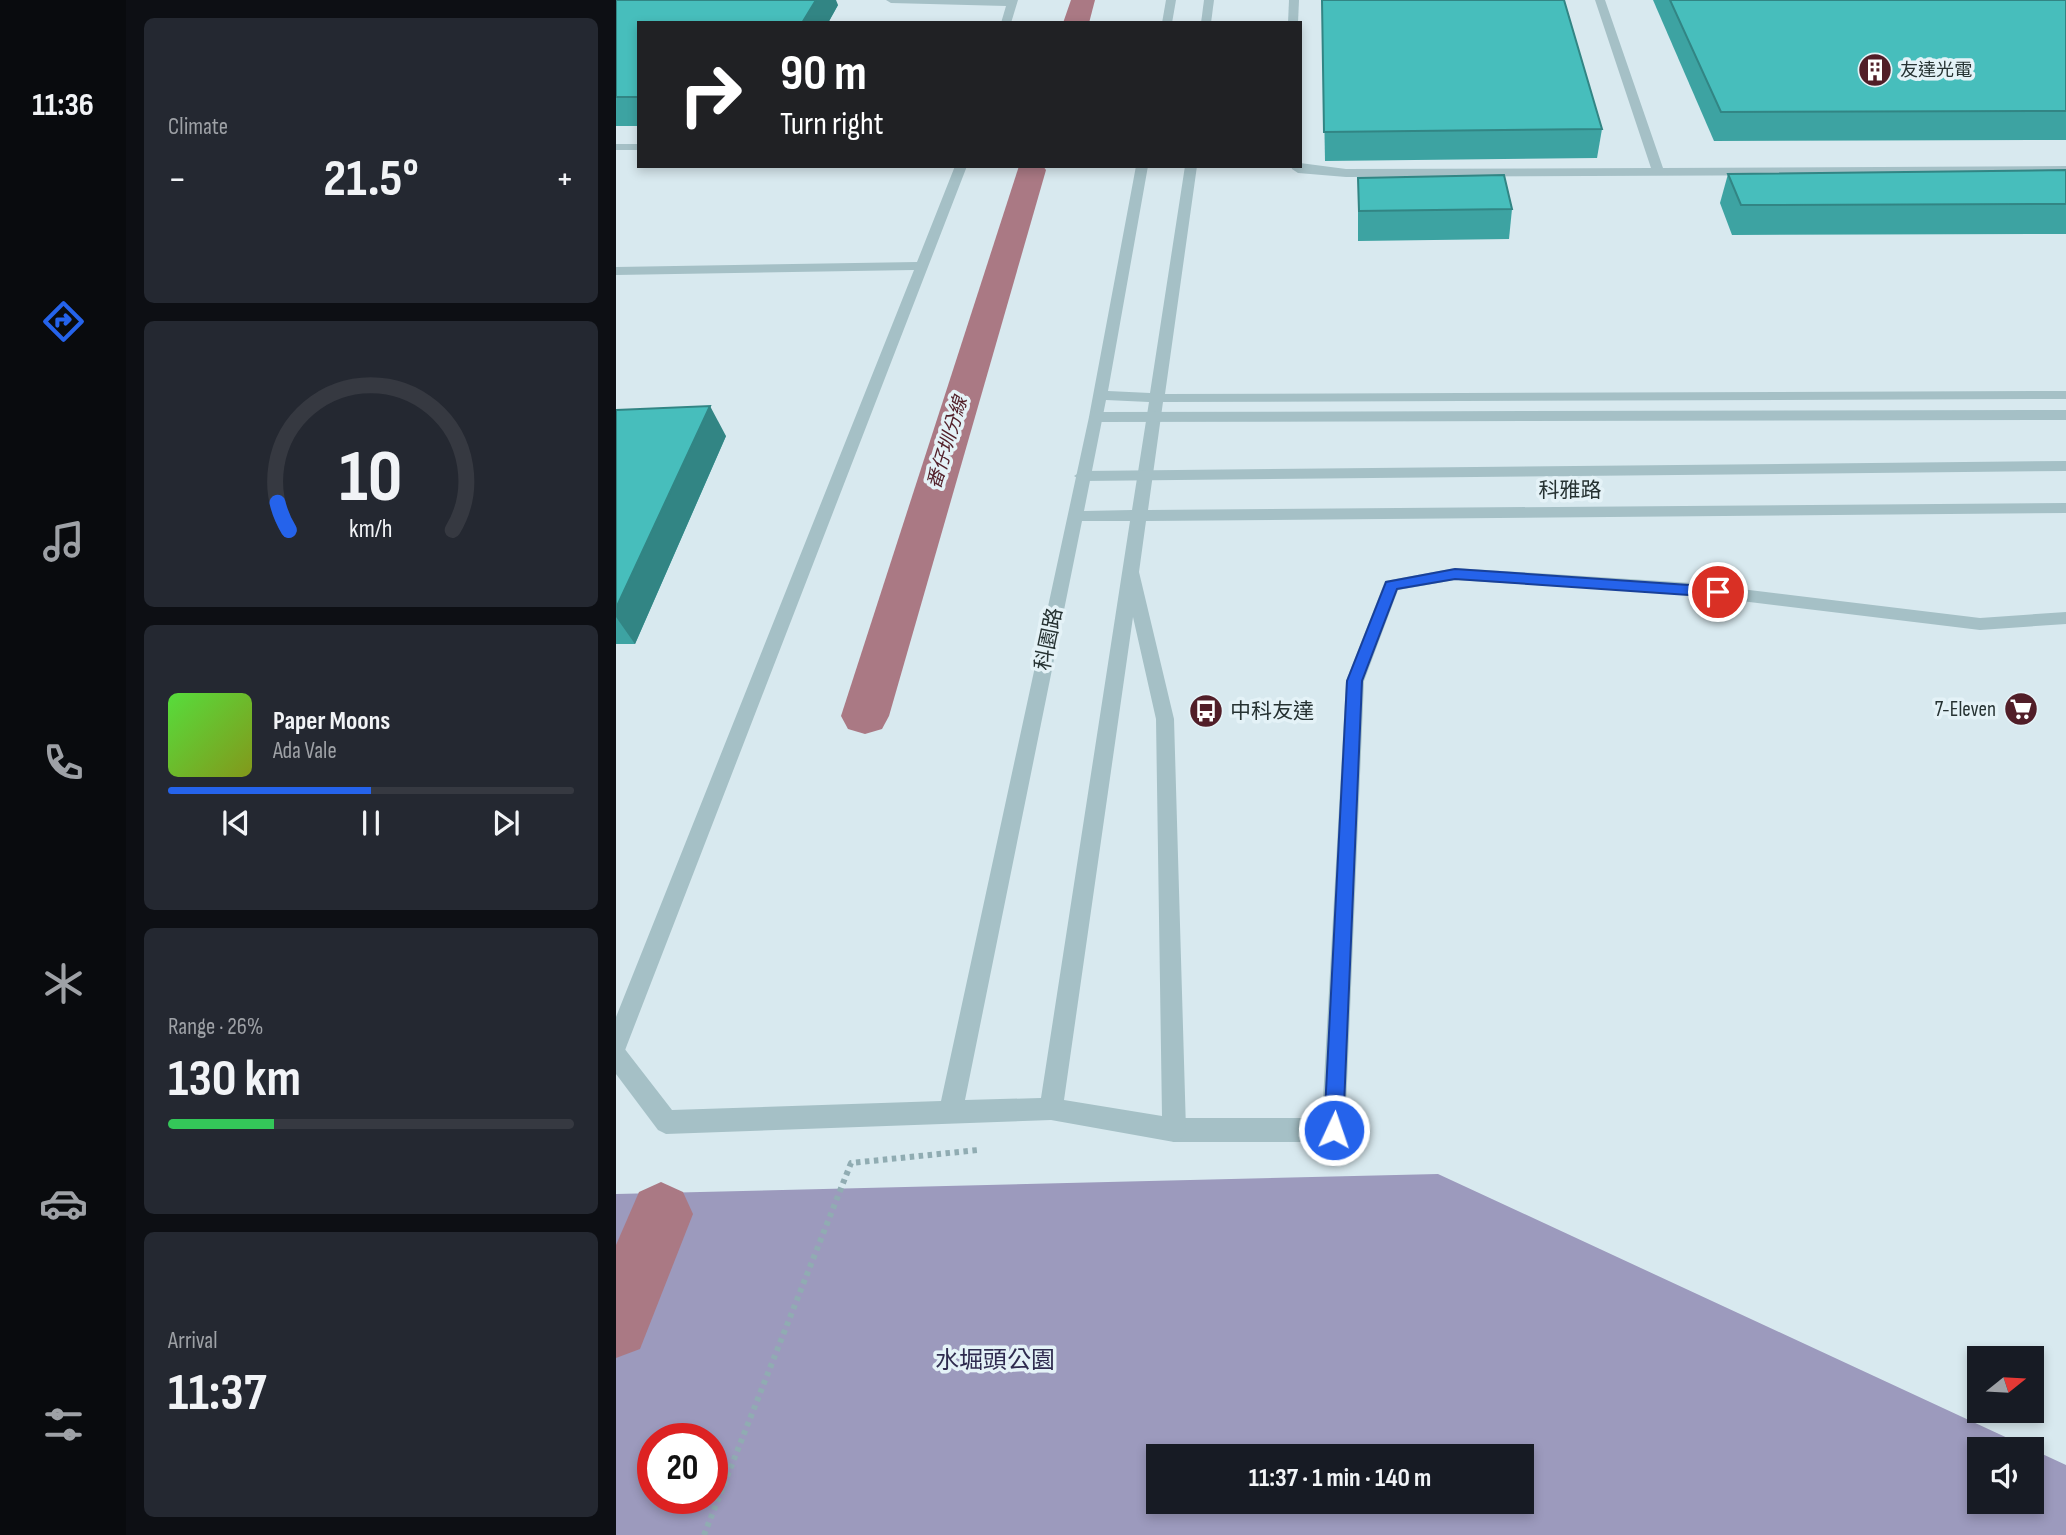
<!DOCTYPE html>
<html lang="en">
<head>
<meta charset="utf-8">
<style>
	body { margin:0; font-family:"Sofia Sans Condensed","Noto Sans TC",sans-serif; background:#242831; color:#f1f3f6; height:100vh; display:flex; flex-direction:column; font-size:26px; white-space:nowrap }
	* { box-sizing:border-box; margin:0 }
	p { font-size:23px; color:#9ea1a6 }
	.icon { flex:none; width:38px; height:38px; fill:none; stroke:currentColor; stroke-width:2; stroke-linecap:round; stroke-linejoin:round }
	.map { position:relative; flex:1; overflow:hidden }
	.sheet { display:flex; flex-direction:column; gap:18px; padding:18px; background:#0d0f14; width:490px }
	.sheet>* { flex:none }
	.banner { position:absolute; left:21px; top:21px; width:665px; height:147px; border-radius:0px; box-shadow:0 4px 10px #0003; background:#202124; color:#fff; overflow:hidden }
	.needle { width:46px; rotate:72deg }
	.buttons { position:absolute; left:1351px; top:1346px; display:grid; gap:14px }
	.buttons a { display:grid; place-items:center; width:77px; height:77px; border-radius:0px; background:#171b24; box-shadow:0 4px 10px #0003; font-size:35px }
	.speed { position:absolute; left:21px; top:1423px; display:flex; gap:14px; font-size:35px; font-weight:700; text-align:center }
	.speed>* { display:grid; place-content:center; width:91px; height:91px; border-radius:50%; background:#171b24; box-shadow:0 4px 10px #0003; line-height:1 }
	.speed .limit { border:10px solid #d22; background:#fff; color:#111 }
	.pin { position:absolute; display:grid; place-items:center; width:60px; height:60px; color:#fff; margin:-30px; border:4px solid #fff; border-radius:50%; box-shadow:0 2px 7px #0007 }
	.me { position:absolute; width:77px; margin:-38px; rotate:3deg; stroke-linejoin:round; filter:drop-shadow(0 0 5px #0008) }
	.turn { display:flex; align-items:center; gap:24px; height:147px; padding:0 28px; font-size:32px }
	.turn .icon { width:91px; height:91px; stroke-width:2.5 }
	.turn b { display:block; font-size:49px; line-height:60px }
	.big { font-size:52px; font-weight:700; line-height:1.1 }
	.sheet .card { flex:1; display:flex; flex-direction:column; justify-content:center; gap:10px; min-width:0; padding:0 24px; border-radius:10px; background:#242831 }
	.sheet .dial { align-items:center; gap:0 }
	.dial svg { height:182px; overflow:visible; fill:none; stroke:#363941; stroke-width:7; stroke-linecap:round; text-anchor:middle }
	.dial text { fill:#f1f3f6; stroke:none }
	.song { display:flex; align-items:center; gap:21px }
	.cover { width:84px; height:84px; border-radius:10px; background:linear-gradient(135deg,hsl(110 70% 55%),hsl(70 70% 35%)) }
	.played { height:7px; border-radius:4px; background:linear-gradient(90deg,#2563eb 50%,#363941 50%) }
	.keys { display:flex; justify-content:space-around; direction:ltr }
	.heat { display:flex; justify-content:space-between; align-items:center; font-size:38px; direction:ltr }
	.charge { height:10px; border-radius:5px; background:linear-gradient(90deg,#34c759 26%,#363941 0) }
	.trip { position:absolute; left:530px; top:1444px; width:388px; height:70px; border-radius:0px; background:#171b24; box-shadow:0 4px 10px #0003; font-weight:700; line-height:70px; text-align:center }
	main { display:flex; flex:1; min-height:0 }
	.tabs { display:flex; flex-direction:column; width:126px; justify-content:space-around; align-items:center; background:#090b0e; color:#9ea1a6 }
	.tabs .icon { width:49px; height:49px }
	.tabs .on { color:#2563eb }
	.tabs b { font-size:32px; color:#f1f3f6 }
	.map>svg:first-child { display:block }
	.green { fill:#9c9abd; fill-rule:evenodd }
	.lines { fill:none; stroke-linecap:round; stroke-linejoin:round }
	.canal { fill:#aa7984; fill-rule:evenodd }
	.path { stroke:#90acb2; stroke-width:6; stroke-dasharray:4.5 4.5; stroke-linecap:butt }
	.service { fill:#a5c0c6; fill-rule:evenodd }
	.minor { fill:#a5c0c6; fill-rule:evenodd }
	.tertiary { fill:#a5c0c6; fill-rule:evenodd }
	.wall { fill:#3da3a2 }
	.shaded-wall { fill:#328584 }
	.building { fill:#47bebc; stroke:#328584; stroke-width:2 }
	.route { fill:#2563eb; stroke:#184099; stroke-width:2 }
	.labels { text-anchor:middle; dominant-baseline:central; stroke-width:7; stroke-linejoin:round; paint-order:stroke }
	.far-poi-label { font-size:18px; fill:#263232; stroke:#e4f2f7; text-anchor:start }
	.far-water-label { font-size:19px; font-style:italic; fill:#511e28; stroke:#e4f2f7 }
	.street-label { font-size:21px; fill:#263232; stroke:#e4f2f7 }
	.poi-label { font-size:21px; fill:#263232; stroke:#e4f2f7; text-anchor:end }
	.near-park-label { font-size:24px; fill:#2f2b4f; stroke:#e4f2f7 }
</style>
</head>
<body>
<main>
<nav class="tabs">
<b>11:36</b>
<svg class="icon on" aria-label="directions" viewBox="0 0 24 24"><path d="M12 3l9 9-9 9-9-9zM9 14v-3h6M13 9l2 2-2 2"/></svg>
<svg class="icon" aria-label="music" viewBox="0 0 24 24"><path d="M9 18V5l10-2v13"/><circle cx="6" cy="18" r="3"/><circle cx="16" cy="16" r="3"/></svg>
<svg class="icon" aria-label="phone" viewBox="0 0 24 24"><path d="M5 4h4l2 5-3 2q2 4 5 5l2-3 5 2v4C11 20 4 13 5 4z"/></svg>
<svg class="icon" aria-label="climate" viewBox="0 0 24 24"><path d="M12 3v18M4 7l16 10M4 17L20 7"/></svg>
<svg class="icon" aria-label="car" viewBox="0 0 24 24"><path d="M5 17H2v-5l4-1 3-4h7l3 4 3 1v5h-3M9 17h6M6 11h13"/><circle cx="7" cy="17" r="2"/><circle cx="17" cy="17" r="2"/></svg>
<svg class="icon" aria-label="filters" viewBox="0 0 24 24"><path d="M4 7h16M4 17h16"/><circle cx="9" cy="7" r="2"/><circle cx="15" cy="17" r="2"/></svg>
</nav>
<section class="sheet">
<div class="card"><p>Climate</p>
<div class="heat"><a>−</a><b class="big">21.5°</b><a>+</a></div>
</div>
<div class="card dial"><svg viewBox="0 0 100 80">
<path d="M14 69A42 42 0 1 1 86 69"/>
<path d="M14 69A42 42 0 0 1 9 57" stroke="#2563eb"/>
<text x="50" y="56" font-size="32" font-weight="700">10</text>
<text x="50" y="72" font-size="11">km/h</text>
</svg></div>
<div class="card">
<div class="song"><i class="cover"></i><div><b>Paper Moons</b><p>Ada Vale</p></div></div>
<div class="played"></div>
<div class="keys"><svg class="icon" aria-label="previous" viewBox="0 0 24 24"><path d="M18 5L8 12l10 7zM5 5v14"/></svg><svg class="icon" aria-label="pause" viewBox="0 0 24 24"><path d="M8 5v14M16 5v14"/></svg><svg class="icon" aria-label="next" viewBox="0 0 24 24"><path d="M6 5l10 7-10 7zM19 5v14"/></svg></div>
</div>
<div class="card"><p>Range · 26%</p><b class="big">130 km</b><div class="charge"></div></div>
<div class="card"><p>Arrival</p><b class="big">11:37</b></div>
</section>
<div class="map">
<svg width="1450" height="1535" viewBox="0 0 1450 1535">
	<rect width="100%" height="100%" fill="#d8e9ef"/>
	<path class="green" d="M822,1174l628,291v70h-1450v-341zM37,1438h59v60h-59zM1363,1449h53v53h-53zM542,1456h364v46h-364z"/>
	<g class="lines">
		<g class="canal">
			<path d="M455,0h24l-6,23h-26z"/>
			<path d="M403,166h24l3,4 -157,546 -7,13 -17,5 -17,-5 -7,-13z"/>
			<path d="M45,1182l22,10 10,22 -53,135 -24,9v-113l23,-53z"/>
		</g>
		<path class="path" d="M88,1535l147,-372 127,-13"/>
		<g class="service">
			<path d="M270,0h132l-7,23h-10l5,-17 -115,-3z"/>
			<path d="M673,0h10l-1,23h-10z"/>
			<path d="M979,0h10l58,168 403,-2v8l-720,3 -48,-4 -6,-4 -1,-3h9v-3l46,6 305,-1z"/>
			<rect x="0" y="144" width="23" height="6"/>
			<path d="M339,166h12l-340,879 -3,8 -8,3v-39l298,-747 -298,5v-8l301,-5z"/>
			<path d="M839,568l237,15 288,35 86,-6v12l-86,6 -288,-35 -237,-15 -57,10 -34,91 -19,449 -4,8 -8,4h-159l-8,-4 -4,-8 4,-8 8,-4h148l24,-437 39,-100z"/>
		</g>
		<g class="minor">
			<path d="M550,0h10l-4,23h-10z"/>
			<path d="M588,0h10l-3,23h-10z"/>
			<path d="M520,166h12l-40,225 42,2 35,-227h12l-32,228 901,-3v8l-903,3 -15,108 918,-7v10l-920,8 -7,51 35,147 12,411 -4,8 -8,4 -123,-22 -385,14 -8,-4 -42,-56v-29l8,3 48,62 269,-9 148,-684zM490,400l43,2 -17,108 -48,1zM466,521h48l-89,577 -76,2zM517,617l23,102 6,397 -98,-16z"/>
		</g>
		<g class="tertiary">
			<path d="M1450,410v10l-970,2 -7,-5 7,-5z"/>
			<path d="M1450,461v10l-984,10 -8,-5 8,-5z"/>
		</g>
	</g>
	<g class="wall">
		<path d="M0,0l222,5 -10,18h-189v103h-23z"/>
		<path d="M706,0l280,129 -5,29 -272,3z"/>
		<path d="M1037,0h413v140l-352,1z"/>
		<path d="M1450,170v64l-334,1 -12,-32 8,-29z"/>
		<path d="M742,178l154,31 -3,30 -151,2z"/>
		<path d="M0,410l110,26 -91,208h-19z"/>
	</g>
	<g class="shaded-wall">
		<path d="M200,0h20l2,5 -10,18h-26z"/>
		<path d="M94,406l16,30 -91,208 -19,-27v-9z"/>
	</g>
	<g class="building">
		<path d="M0,0h200l-14,23h-163v74h-23z"/>
		<path d="M706,0h242l38,129 -278,3z"/>
		<path d="M1054,0h396v111l-345,1z"/>
		<path d="M1450,170v34l-325,1 -13,-31z"/>
		<path d="M888,175l8,34 -153,2 -1,-33z"/>
		<path d="M94,406l-94,202v-198z"/>
	</g>
	<path class="route" d="M839,569l263,18 7,5 -7,5 -263,-18 -58,10 -35,92 -19,449 -3,7 -6,3 -7,-3 -3,-7 23,-449 39,-99z"/>
	<defs>
		<g id="building-disc" transform="scale(1.75)"><circle r="9.5" fill="#511e28" stroke="#e4f2f7"/><path d="M-4-6H4V6H1V3H-1V6H-4ZM-2.5-4.3h1.7v1.8h-1.7ZM.8-4.3h1.7v1.8H.8ZM-2.5-1h1.7V.8h-1.7ZM.8-1h1.7V.8H.8Z" fill="#fff"/></g>
		<g id="supermarket-disc" transform="scale(1.75)"><circle r="9.5" fill="#511e28" stroke="#e4f2f7"/><path d="M-6-5.5h2.5l.6 2H6L4.5 2H-2.5L-4.4-4H-6ZM-1.5 3.2a1.3 1.3 0 1 0 .1 0ZM3 3.2a1.3 1.3 0 1 0 .1 0Z" fill="#fff"/></g>
		<g id="bus-disc" transform="scale(1.75)"><circle r="9.5" fill="#511e28" stroke="#e4f2f7"/><path d="M-5-6H5V4H4V6H2V4H-2V6H-4V4H-5ZM-3.5-4V0h7V-4ZM-3.5 1.2v1.5H-2V1.2ZM2 1.2v1.5H3.5V1.2Z" fill="#fff"/></g>
	</defs>
	<g fill-rule="evenodd">
		<use href="#building-disc" x="1259" y="70"/>
		<use href="#supermarket-disc" x="1405" y="709"/>
		<use href="#bus-disc" x="590" y="711"/>
	</g>
	<g class="labels">
		<g class="far-poi-label">
			<text x="1284" y="70">友達光電</text>
		</g>
		<g class="far-water-label">
			<text transform="translate(332 443) rotate(-73)">番仔圳分線</text>
		</g>
		<g class="street-label">
			<text x="954" y="490">科雅路</text>
			<text transform="translate(433 639) rotate(-78)">科園路</text>
		</g>
		<g class="poi-label">
			<text x="1380" y="709">7-Eleven</text>
			<text x="614" y="711" text-anchor="start">中科友達</text>
		</g>
		<g class="near-park-label">
			<text x="379" y="1360">水堀頭公園</text>
		</g>
	</g>
</svg>
<div class="buttons">
<a><svg class="needle" viewBox="-14 -14 28 28"><path d="M0-13l5 13h-10z" fill="#e53935"/><path d="M0 13l5-13h-10z" fill="#9ea1a6"/></svg></a>
<a><svg class="icon" aria-label="sound" viewBox="0 0 24 24"><path d="M4 9h4l5-4v14l-5-4H4zM17 9q2 3 0 6"/></svg></a>
</div>
<div class="speed"><div class="limit">20</div></div>
<div class="pin" style="left:1102px;top:592px;background:#d93025"><svg class="icon" aria-label="arrive" viewBox="0 0 24 24"><path d="M6 21V4h12l-3 4 3 4H6"/></svg></div>
<svg class="me" style="left:718px;top:1130px" viewBox="-20 -20 40 40"><circle r="17" fill="#2563eb" stroke="#fff" stroke-width="3"/><path d="M0-11L8 9 0 5-8 9z" fill="#fff"/></svg>
<div class="trip">11:37 · 1 min · 140 m</div>
<div class="banner">
<div class="turn"><svg class="icon" aria-label="right" viewBox="0 0 24 24"><path d="M7 20v-9h11M14 6l5 5-5 5"/></svg><div><b>90 m</b>Turn right</div></div>
</div>
</div>
</main>
</body>
</html>
